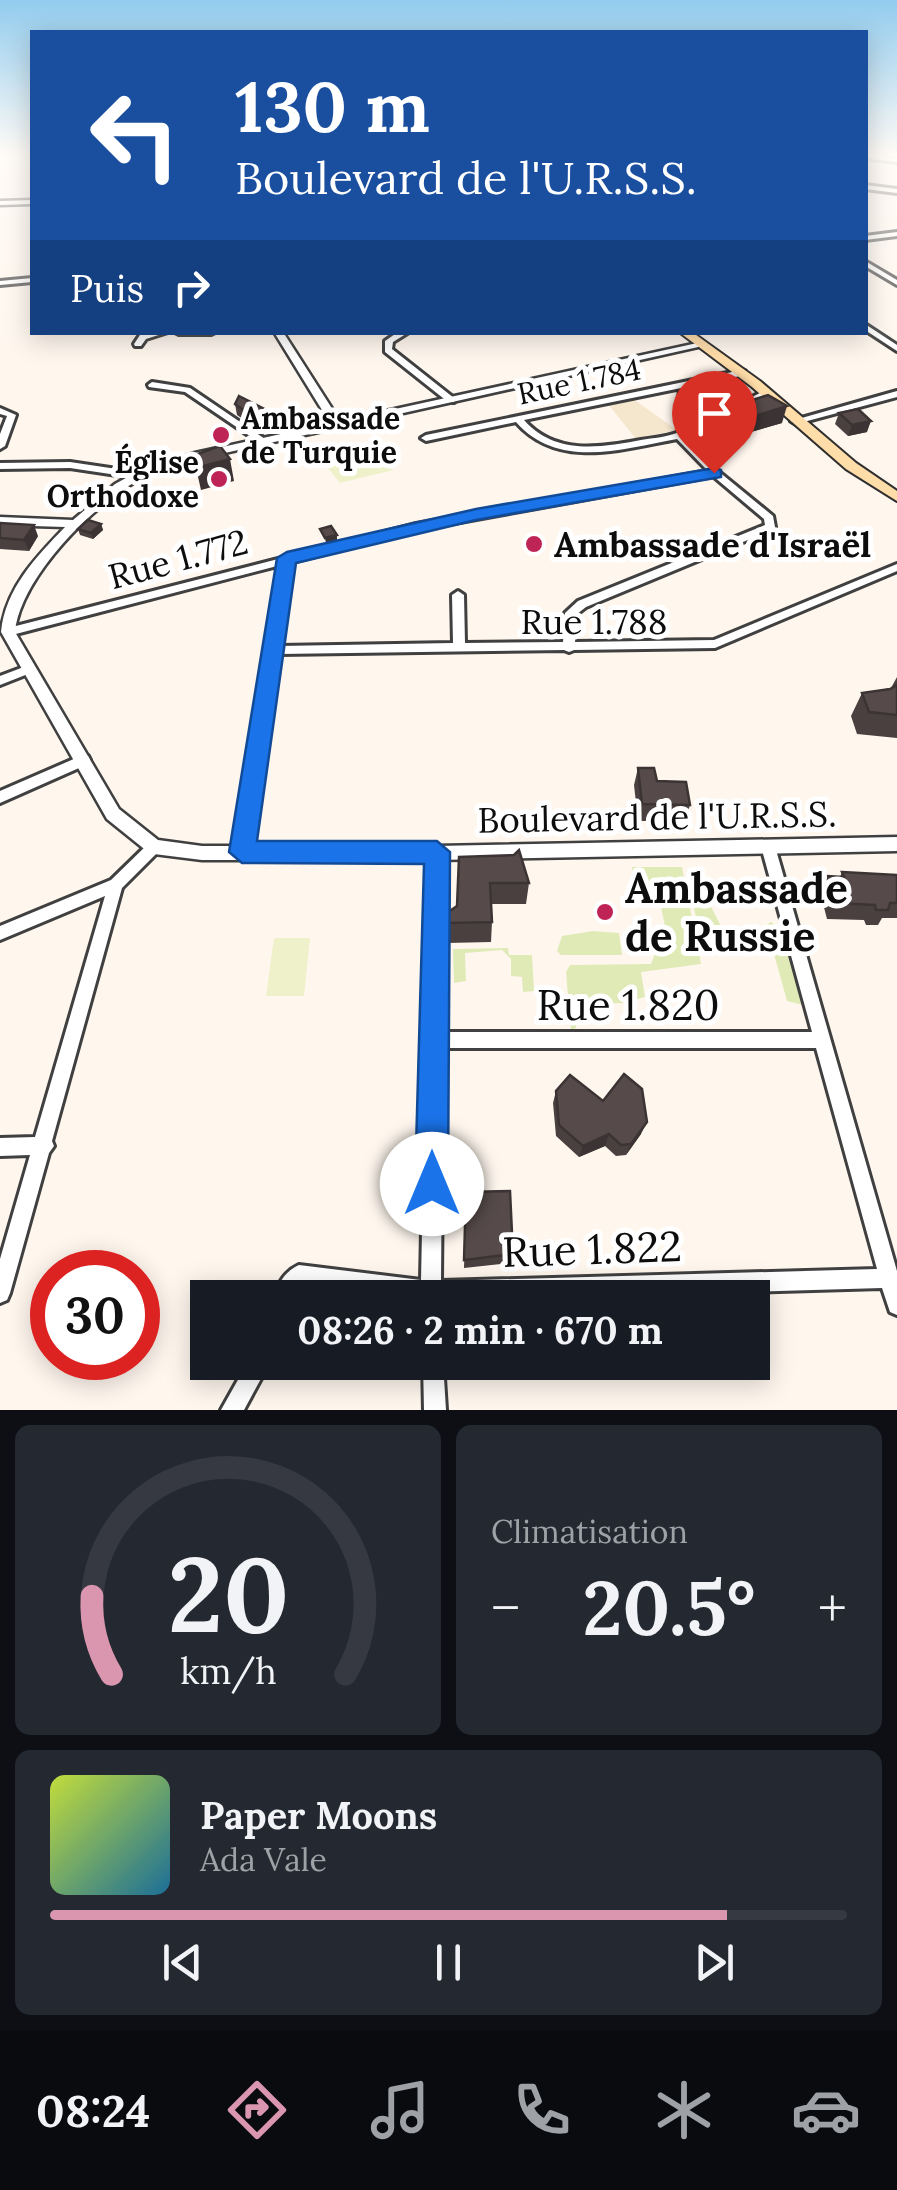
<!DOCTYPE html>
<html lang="fr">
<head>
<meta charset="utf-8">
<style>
	body { margin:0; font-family:Lora,serif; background:#242831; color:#f1f3f6; height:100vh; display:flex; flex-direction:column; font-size:38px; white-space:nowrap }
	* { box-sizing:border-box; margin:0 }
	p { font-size:32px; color:#9ea1a6 }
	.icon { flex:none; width:55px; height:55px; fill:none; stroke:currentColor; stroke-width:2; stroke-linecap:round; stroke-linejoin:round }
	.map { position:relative; height:1410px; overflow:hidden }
	.panel { display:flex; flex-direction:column; gap:15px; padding:15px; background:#0d0f14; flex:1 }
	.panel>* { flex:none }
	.guide { position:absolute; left:30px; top:30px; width:838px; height:305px; border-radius:0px; box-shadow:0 5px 25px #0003; background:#1a4fa0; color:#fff; overflow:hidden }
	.speed { position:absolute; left:30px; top:1250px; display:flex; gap:20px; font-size:50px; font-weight:700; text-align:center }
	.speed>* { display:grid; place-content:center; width:130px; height:130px; border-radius:50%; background:#171b24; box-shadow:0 5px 25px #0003; line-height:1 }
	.speed .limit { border:15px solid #d22; background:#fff; color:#111 }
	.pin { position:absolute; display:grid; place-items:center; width:85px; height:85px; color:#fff; margin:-102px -42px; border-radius:50% 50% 50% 0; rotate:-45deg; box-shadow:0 0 10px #0007 }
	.pin .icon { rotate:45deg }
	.me { position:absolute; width:110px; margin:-55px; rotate:0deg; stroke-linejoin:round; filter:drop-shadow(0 0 8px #0008) }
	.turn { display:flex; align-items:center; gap:35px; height:210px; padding:0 40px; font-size:45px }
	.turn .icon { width:130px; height:130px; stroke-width:2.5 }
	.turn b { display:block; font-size:70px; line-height:85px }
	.then { display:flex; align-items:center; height:95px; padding:0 40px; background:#0003; gap:20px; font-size:38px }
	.big { font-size:75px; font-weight:800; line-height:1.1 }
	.panel .card { flex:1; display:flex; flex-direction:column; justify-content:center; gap:15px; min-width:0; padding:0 35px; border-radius:15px; background:#242831 }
	.panel .dial { align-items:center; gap:0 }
	.dial svg { height:260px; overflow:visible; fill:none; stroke:#363941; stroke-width:7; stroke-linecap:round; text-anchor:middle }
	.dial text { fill:#f1f3f6; stroke:none }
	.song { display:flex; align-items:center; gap:30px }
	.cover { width:120px; height:120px; border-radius:15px; background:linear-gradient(135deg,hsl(70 70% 55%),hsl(200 70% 35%)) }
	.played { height:10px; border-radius:5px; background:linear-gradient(90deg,#da96ae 85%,#363941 85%) }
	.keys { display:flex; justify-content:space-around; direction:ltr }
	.heat { display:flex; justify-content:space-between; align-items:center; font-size:55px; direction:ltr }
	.panel .tiles { flex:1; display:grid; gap:15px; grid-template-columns:1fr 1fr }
	.card:last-child { grid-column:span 2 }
	.trip { position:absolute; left:190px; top:1280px; width:580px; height:100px; border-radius:0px; background:#171b24; box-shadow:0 5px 25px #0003; font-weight:800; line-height:100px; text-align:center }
	.menu { display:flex; height:160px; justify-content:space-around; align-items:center; background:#090b0e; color:#9ea1a6 }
	.menu .icon { width:70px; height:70px }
	.menu .current { color:#da96ae }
	.menu b { font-size:45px; color:#f1f3f6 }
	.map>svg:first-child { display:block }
	.farmland { fill:#f5e6ce }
	.green { fill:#e0eab7 }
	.pitch { fill:#eef1c9 }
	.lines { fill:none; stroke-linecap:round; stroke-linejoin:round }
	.minor-casing { stroke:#404040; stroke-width:6 }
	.tertiary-casing { stroke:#404040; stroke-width:5 }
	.secondary-casing { stroke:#2f2f2f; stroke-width:4 }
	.minor { fill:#fff; fill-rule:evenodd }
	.tertiary { fill:#fff; fill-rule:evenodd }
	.secondary { fill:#ffdda9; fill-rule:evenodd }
	.wall { fill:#4a4040 }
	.shaded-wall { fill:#3c3434 }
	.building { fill:#564b4a; stroke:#3c3434; stroke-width:2.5 }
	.route { fill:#1a73e8; stroke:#114b97; stroke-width:2.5 }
	.poi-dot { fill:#bf2457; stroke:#fff; stroke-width:4 }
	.labels { text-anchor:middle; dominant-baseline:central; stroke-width:10; stroke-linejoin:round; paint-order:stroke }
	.far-street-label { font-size:30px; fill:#0d0d0d; stroke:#fff }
	.far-poi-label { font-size:30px; font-weight:bold; fill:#0d0d0d; stroke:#fff; text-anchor:start }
	.poi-label { font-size:35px; font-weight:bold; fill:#0d0d0d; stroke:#fff; text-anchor:start }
	.street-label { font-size:35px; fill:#0d0d0d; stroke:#fff }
	.near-poi-label { font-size:42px; font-weight:bold; fill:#0d0d0d; stroke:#fff; text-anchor:start }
	.near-street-label { font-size:42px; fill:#0d0d0d; stroke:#fff }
</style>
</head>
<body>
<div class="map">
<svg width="897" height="1410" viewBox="0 0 897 1410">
	<rect width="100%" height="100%" fill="#fff7ee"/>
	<path class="farmland" d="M633,399l10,7 34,24 -41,9 -28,-35z"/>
	<g class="green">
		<path d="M632,867h50l19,97 -60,8 4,25 -22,6 -47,2v23l-5,2 -5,-58 4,-7 81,-1 4,-10 15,-4 -9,-43 -28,-32z"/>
		<path d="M686,870l9,1 15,18 -2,12 16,31 -16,9 -5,10z"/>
		<path d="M771,922l8,6 24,77 -16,-4 -21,-76z"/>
		<path d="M593,931l26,2 3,22h-61l-4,-4 5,-15z"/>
		<path d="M508,948l1,7h23l2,36 -11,1 -1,-15 -11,-1v-17l-9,-9 -37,3 1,28 -12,2 -1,-34z"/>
	</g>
	<g class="pitch">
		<path d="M339,442l54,28 -53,13 -27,-34z"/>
		<path d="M274,938h36l-6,58h-38z"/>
	</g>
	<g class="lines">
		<g class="minor-casing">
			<g id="minor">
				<path d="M865,154l32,4v4l-32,-4z"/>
				<path d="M865,185l32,4v4l-32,-4z"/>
				<path d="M897,232v4l-32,4v-4z"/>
				<path d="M865,261l32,19v5l-32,-19z"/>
				<path d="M32,278v4l-32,3v-4z"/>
				<path d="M865,324l32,21v6l-32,-21z"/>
				<path d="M152,332h16l-22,7 -5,7h-6l-1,-2 6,-9z"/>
				<path d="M175,332h40l-4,2h-32z"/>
				<path d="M398,332h11l-16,10 -1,7 62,49v4h-6l-63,-50v-11z"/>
				<path d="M742,370l3,1v4l-221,45c31,35 75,28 117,20 12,-2 27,-3 38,-8 29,-11 57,-27 85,-41l7,2 -86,44 33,34 55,45 2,11 -1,2 -188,78 -9,7 -2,28 139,-2 183,-76v7l-182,77 -141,2 -5,2 -5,-2 -285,4 -31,202 -5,2 -5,-2 -2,-4 45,-287 -273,71 -6,-4 6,-4 274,-70 5,-3 4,1 125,-32 292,-53 -31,-32c-55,10 -119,31 -161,-17l-90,19 -5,-3 5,-3zM713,476l51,43 1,6 -187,76 -13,12 -2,29 -98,1 -1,-48 -6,-4 -6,4 1,48 -173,3 12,-84 124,-32z"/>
				<path d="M152,382l38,6 78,53 -5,3 -3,-1 -75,-51 -36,-5 -1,-2z"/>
				<path d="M897,391v6l-101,27 -5,-3z"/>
				<path d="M0,408l16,7 -11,31 -5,3v-15l7,-18 -7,-2z"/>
				<path d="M70,462l67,10 5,3 -5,3 -67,-10 -70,1v-6z"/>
				<path d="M29,665l4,1 2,3 -2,3 -33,13v-9z"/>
				<path d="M83,755l5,1 2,4 -2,4 -88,39v-12z"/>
				<path d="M154,841l5,2 2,4 -2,4 -37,37 -70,253 2,5 -5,7 -39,140 -3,7 -7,3v-44l30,-104 -30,1v-18l35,-1 70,-241 -105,44v-14l111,-46 38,-37z"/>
				<path d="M769,844l5,2 2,4 121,421v44l-7,-3 -8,-24 -335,10h-143l-102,-13 -7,7 -2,6h-20c6,-15 11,-26 26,-33l122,15 9,-427 2,-4 5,-2 5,2 2,4 -1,179h369l-50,-182 2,-4zM443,1048h373l61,221 -436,12z"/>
				<path d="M248,1362h22l-26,48h-23z"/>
				<path d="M423,1362h20l3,48h-22z"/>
			</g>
		</g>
		<g class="tertiary-casing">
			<g id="tertiary">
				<path d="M32,200v4l-32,1v-4z"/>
				<path d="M274,332h9l57,89 362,-79 5,3 -509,114c-18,5 -36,8 -52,17 -49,24 -126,101 -131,156l104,177 39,31 44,6h235l460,-9v14l-460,9h-235l-48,-6 -6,-2 -41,-33 -106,-187c4,-43 35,-75 64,-105l-65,-2v-8l73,3 42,-36 31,-17 49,-14 135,-30z"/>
			</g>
		</g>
		<g class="secondary-casing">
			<path id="secondary" d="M679,332h13l68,49 96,82 41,28v10l-51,-32 -94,-82z"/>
		</g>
		<use href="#minor" class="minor"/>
		<use href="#tertiary" class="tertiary"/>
		<use href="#secondary" class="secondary"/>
	</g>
	<g class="wall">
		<path d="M677,391l35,10 -2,11 -18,4 -17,-14z"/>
		<path d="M235,404l49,25 -20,5 -27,-19z"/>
		<path d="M724,409l58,14 -45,13 -17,-10z"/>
		<path d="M839,413l28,19 -19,4 -13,-12z"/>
		<path d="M0,523l38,13 -9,15 -29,-2z"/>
		<path d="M101,524l2,6 -10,9 -13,-4 -2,-6z"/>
		<path d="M897,677v61l-40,-4 -6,-18 11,-23 29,-5z"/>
		<path d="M638,768l52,37 -5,16h-47l-4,-36z"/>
		<path d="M459,857l70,26 -3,21h-35l1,18 -1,20 -44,1v-30l10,-7z"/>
		<path d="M842,872l55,3v43h-15l-4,7h-12l-2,-5 -37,-1 -7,-27 8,-16 12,1z"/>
		<path d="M556,1091l85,43 -15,21 -10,1 -11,-10 -26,11 -23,-21 -3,-33z"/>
		<path d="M466,1192l47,62 -2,9 -47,5z"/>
	</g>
	<g class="shaded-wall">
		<path d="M712,401l-2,11 -18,4 2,-10z"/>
		<path d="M787,406l-5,17 -45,13 5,-16z"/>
		<path d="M282,418l2,11 -20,5 -2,-11z"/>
		<path d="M871,421l-4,11 -19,4 4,-11z"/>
		<path d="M230,459l4,22 -33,9 -5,-22z"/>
		<path d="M101,524l2,6 -10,9 -2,-6z"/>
		<path d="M34,525l4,11 -9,15 -5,-11z"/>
		<path d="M337,535v5l-11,3 -1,-5z"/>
		<path d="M647,1122l-6,12 -15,21 5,-11z"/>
		<path d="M609,1134l-4,12 -26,11 4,-11z"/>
	</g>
	<g class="building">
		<path d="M690,388l22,13 -18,5 -17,-15z"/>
		<path d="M768,395l19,11 -45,14 -18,-11z"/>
		<path d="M239,396l43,22 -20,5 -27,-19z"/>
		<path d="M858,409l13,12 -19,4 -13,-12z"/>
		<path d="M220,446l10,13 -34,9 -4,-12z"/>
		<path d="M88,520l13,4 -10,9 -13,-4z"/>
		<path d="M0,523l34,2 -10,15 -24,-2z"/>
		<path d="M331,526l6,9 -12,3 -5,-9z"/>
		<path d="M897,685v30l-28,-3 -7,-19 28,-4z"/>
		<path d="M638,768h16l3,13 29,1 4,23 -48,-1z"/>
		<path d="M519,850l10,33h-39l2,39 -45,1v-10l10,-7 2,-49 55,-2z"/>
		<path d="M842,872l55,3v28h-7l-2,7h-12l-1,-5 -39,-2 -8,-27 16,1z"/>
		<path d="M624,1074l18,15 5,33 -16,22 -10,1 -12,-11 -26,12 -24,-21 -3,-34 14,-16 33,26z"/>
		<path d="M510,1191l3,63 -49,6 2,-68z"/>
	</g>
	<linearGradient id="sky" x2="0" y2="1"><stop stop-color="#92ccee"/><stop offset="0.44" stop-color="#fffbf7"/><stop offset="1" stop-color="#fffbf7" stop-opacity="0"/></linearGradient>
	<rect width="897" height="351" fill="url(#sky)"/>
	<path class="route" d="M714,468l7,2v7l-245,43 -180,43 -39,278h180l13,11 -2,332 -4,12 -12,4 -12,-4 -5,-12 9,-320 -182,-1 -13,-11 48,-294 10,-6 189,-43z"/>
	<g class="poi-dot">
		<circle cx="221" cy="435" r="10"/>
		<circle cx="219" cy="479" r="10"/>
		<circle cx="534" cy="544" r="10"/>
		<circle cx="605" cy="912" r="10"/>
	</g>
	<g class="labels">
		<g class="far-street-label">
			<text transform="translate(579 381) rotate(-12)">Rue 1.784</text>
		</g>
		<g class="far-poi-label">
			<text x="241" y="418">Ambassade<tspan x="241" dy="34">de Turquie</tspan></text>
			<text x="199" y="462" text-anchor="end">Église<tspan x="199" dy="34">Orthodoxe</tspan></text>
		</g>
		<g class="poi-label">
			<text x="554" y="544">Ambassade d'Israël</text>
		</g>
		<g class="street-label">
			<text transform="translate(178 559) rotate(-15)">Rue 1.772</text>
			<text x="594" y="621">Rue 1.788</text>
			<text transform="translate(657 817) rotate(-1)">Boulevard de l'U.R.S.S.</text>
		</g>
		<g class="near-poi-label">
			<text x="625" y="888">Ambassade<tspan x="625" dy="48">de Russie</tspan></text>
		</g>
		<g class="near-street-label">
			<text x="628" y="1005">Rue 1.820</text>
			<text transform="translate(592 1249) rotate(-2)">Rue 1.822</text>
		</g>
	</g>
</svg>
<div class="speed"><div class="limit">30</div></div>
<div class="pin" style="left:714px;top:473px;background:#d93025"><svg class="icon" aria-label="arrive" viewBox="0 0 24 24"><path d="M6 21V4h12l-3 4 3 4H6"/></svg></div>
<svg class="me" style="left:432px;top:1184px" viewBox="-20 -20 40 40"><circle r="19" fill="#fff"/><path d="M0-13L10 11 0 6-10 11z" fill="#1a73e8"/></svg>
<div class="trip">08:26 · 2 min · 670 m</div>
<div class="guide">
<div class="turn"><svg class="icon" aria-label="left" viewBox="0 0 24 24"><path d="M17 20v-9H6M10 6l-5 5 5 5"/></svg><div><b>130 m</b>Boulevard de l'U.R.S.S.</div></div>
<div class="then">Puis<svg class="icon" aria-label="right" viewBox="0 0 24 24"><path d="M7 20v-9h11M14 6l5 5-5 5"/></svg></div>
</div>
</div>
<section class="panel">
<div class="tiles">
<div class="card dial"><svg viewBox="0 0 100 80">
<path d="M14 69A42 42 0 1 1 86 69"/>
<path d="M14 69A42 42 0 0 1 8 45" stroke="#da96ae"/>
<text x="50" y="56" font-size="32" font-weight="700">20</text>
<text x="50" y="72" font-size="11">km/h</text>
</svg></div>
<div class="card"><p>Climatisation</p>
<div class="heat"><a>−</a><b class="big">20.5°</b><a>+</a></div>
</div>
<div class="card">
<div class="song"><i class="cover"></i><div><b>Paper Moons</b><p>Ada Vale</p></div></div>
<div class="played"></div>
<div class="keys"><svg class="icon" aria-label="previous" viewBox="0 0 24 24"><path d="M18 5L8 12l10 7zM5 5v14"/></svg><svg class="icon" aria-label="pause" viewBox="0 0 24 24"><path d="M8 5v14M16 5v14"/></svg><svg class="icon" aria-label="next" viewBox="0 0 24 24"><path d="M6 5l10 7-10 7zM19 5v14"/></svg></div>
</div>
</div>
</section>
<nav class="menu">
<b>08:24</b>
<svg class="icon current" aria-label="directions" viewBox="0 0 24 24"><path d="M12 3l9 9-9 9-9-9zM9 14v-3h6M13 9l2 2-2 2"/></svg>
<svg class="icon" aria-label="music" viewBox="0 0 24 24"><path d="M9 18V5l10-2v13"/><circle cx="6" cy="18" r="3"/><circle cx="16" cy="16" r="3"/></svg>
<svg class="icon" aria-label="phone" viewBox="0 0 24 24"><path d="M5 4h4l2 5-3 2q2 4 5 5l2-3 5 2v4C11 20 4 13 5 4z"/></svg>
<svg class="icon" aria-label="climate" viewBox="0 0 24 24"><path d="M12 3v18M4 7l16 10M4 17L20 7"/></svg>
<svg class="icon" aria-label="car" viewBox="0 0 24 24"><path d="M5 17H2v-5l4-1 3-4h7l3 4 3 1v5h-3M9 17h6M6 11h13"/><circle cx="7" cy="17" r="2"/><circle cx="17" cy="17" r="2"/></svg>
</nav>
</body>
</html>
